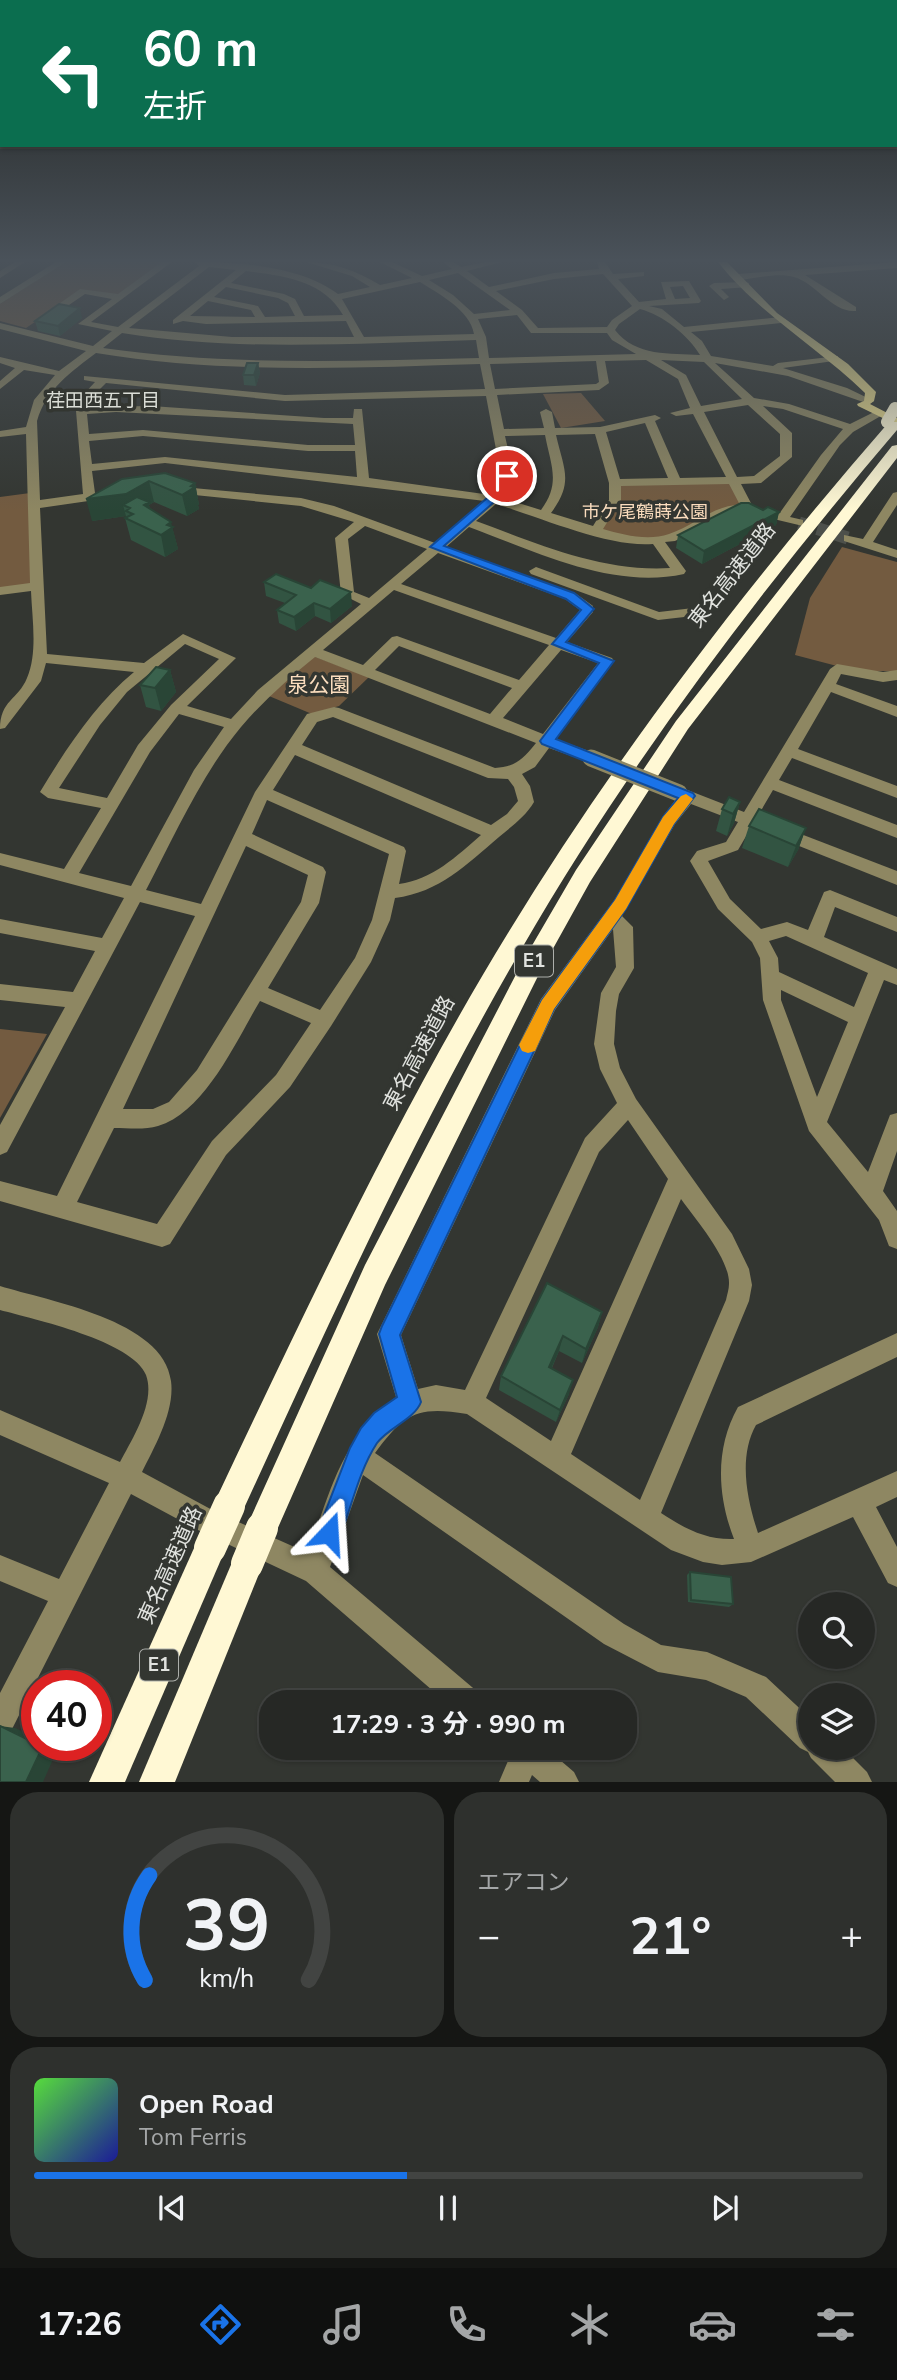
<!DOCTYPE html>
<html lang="ja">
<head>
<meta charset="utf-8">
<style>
	body { margin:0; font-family:"Nunito Sans","Noto Sans JP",sans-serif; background:#2e302d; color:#f1f3f6; height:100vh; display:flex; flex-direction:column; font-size:26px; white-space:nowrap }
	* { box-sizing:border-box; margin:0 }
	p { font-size:23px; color:#a4a6a7 }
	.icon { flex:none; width:38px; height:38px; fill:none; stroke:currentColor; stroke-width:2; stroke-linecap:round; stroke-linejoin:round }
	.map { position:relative; height:1782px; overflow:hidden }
	.drawer { display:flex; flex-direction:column; gap:10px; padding:10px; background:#151614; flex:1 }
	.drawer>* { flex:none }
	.guide { position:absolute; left:0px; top:0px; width:898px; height:147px; box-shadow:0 2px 5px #0004,0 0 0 2px #424442; background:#0b6e4f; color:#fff; overflow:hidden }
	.buttons { position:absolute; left:798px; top:1592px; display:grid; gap:14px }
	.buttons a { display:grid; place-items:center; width:77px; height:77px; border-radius:50%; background:#262825; box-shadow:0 2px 5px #0004,0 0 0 2px #424442; font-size:35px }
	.speed { position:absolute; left:21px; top:1670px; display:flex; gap:14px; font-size:35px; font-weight:700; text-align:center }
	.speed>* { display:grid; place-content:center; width:91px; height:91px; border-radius:50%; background:#262825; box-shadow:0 2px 5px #0004,0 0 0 2px #424442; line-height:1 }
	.speed .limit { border:10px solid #d22; background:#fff; color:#111 }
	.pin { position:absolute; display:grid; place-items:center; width:60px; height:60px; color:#fff; margin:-30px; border:4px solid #fff; border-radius:50%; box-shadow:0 2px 7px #0007 }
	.me { position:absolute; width:77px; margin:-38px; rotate:20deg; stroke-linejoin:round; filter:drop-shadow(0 0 5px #0008) }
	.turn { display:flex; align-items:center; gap:24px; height:147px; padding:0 28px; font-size:32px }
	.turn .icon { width:91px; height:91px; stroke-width:2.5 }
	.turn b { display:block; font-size:49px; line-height:60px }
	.big { font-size:52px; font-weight:700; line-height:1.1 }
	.drawer .card { flex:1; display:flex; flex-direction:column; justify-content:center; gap:10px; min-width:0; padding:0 24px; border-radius:28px; background:#2e302d }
	.drawer .dial { align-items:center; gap:0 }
	.dial svg { height:182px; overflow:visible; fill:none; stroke:#424442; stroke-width:7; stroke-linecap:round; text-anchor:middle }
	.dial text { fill:#f1f3f6; stroke:none }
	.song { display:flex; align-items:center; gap:21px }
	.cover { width:84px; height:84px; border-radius:10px; background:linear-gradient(135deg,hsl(110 70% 55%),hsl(240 70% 35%)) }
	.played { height:7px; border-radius:4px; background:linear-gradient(90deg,#1a73e8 45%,#424442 45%) }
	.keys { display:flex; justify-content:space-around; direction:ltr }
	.heat { display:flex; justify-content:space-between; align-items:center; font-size:38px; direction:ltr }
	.drawer .tiles { flex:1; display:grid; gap:10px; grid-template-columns:1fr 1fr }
	.card:last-child { grid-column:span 2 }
	.trip { position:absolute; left:259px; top:1690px; width:378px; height:70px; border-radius:28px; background:#262825; box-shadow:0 2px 5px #0004,0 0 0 2px #424442; font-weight:700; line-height:70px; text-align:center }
	.tab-bar { display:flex; height:112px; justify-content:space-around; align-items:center; background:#0f100f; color:#a4a6a7 }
	.tab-bar .icon { width:49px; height:49px }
	.tab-bar .on { color:#1a73e8 }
	.tab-bar b { font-size:32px; color:#f1f3f6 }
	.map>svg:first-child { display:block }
	.green { fill:#735b40 }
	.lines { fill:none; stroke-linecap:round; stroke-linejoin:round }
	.minor-tunnel { stroke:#4d504b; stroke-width:13; stroke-dasharray:13 6; stroke-linecap:butt }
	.minor { fill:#8e8762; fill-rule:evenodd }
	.major { fill:#e8d98a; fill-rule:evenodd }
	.highway { fill:#fff8d4; fill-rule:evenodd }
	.minor-bridge { stroke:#8e8762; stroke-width:17 }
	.highway-bridge-far1 { stroke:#fff8d4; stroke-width:12 }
	.highway-bridge { stroke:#fff8d4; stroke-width:32 }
	.wall { fill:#325442 }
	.shaded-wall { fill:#294536 }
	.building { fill:#3a624d; stroke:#294536; stroke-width:2 }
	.route { fill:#1a73e8; stroke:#114b97; stroke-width:2 }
	.slow { fill:#f59e0b }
	.labels { text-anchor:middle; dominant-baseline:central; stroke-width:7; stroke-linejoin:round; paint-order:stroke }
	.far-park-label { font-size:18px; fill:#fbddbe; stroke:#333631 }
	.far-neighbourhood-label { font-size:19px; fill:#dbded7; stroke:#333631 }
	.shield { fill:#333631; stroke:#adafab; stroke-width:2 }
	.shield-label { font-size:19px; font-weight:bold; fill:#e1e3df }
	.street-label { font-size:21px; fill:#e1e3df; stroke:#333631 }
	.park-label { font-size:21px; fill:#fbddbe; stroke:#333631 }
</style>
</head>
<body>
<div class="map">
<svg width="897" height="1782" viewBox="0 0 897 1782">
	<rect width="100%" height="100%" fill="#333631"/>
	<g class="green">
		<path d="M65,262h100l-45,33 -38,-5 -56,38 -26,-7v-17z"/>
		<path d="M581,393l24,28 -44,7 -18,-34z"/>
		<path d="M734,481l14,28 -90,32 -62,-10 19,-31v-17z"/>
		<path d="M30,493l3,91 -33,5v-92z"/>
		<path d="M842,547l55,15v109h-41l-61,-16 15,-57z"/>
		<path d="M313,656l56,21 -30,29 -27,8 -43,-18z"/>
		<path d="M0,1029l47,5 -47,84z"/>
	</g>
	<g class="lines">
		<path class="minor-tunnel" d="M799,523l49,15"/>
		<g class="minor">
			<path d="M15,262h10l-25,16v-7z"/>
			<path d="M56,262h10l-66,42v-7z"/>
			<path d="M162,262h10l-81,60 27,5 81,-61 -4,-4c44,0 106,4 143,32l32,-7 -18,-11 -46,-14c27,0 51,9 74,23l32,-7 -32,-16h12l30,14 30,-7 -9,-7h10l8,5 25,-5h16l-35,9 22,16 65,-14 45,-4 -2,-7h8l8,12 31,-2v4l-26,3 21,23 27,-3 -5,-17 28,-1 12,20 -2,2 -50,3 13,3 22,18 97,-10 5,3 -5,3 -90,9 11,9 9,15 62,10 5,-3 60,-7v4l-4,1 -51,7 64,20 27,13 -5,3 -81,-28 -73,-13 39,35 35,6 61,20 26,-13 10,2 -33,19 -13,13 -50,72 13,3v6l-55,-13h-18l-55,28 -10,1 21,29 -2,3c-72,16 -150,-23 -215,-47l-23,20 129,46 18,13v6l-26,30 45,16 2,3 -58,78 41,15 2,4 -8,5 -42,-15 -14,19 -13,7 8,12 4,16c-9,15 -22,24 -35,35 -33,28 -59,55 -104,61l-5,22 -19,42 -40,64 -41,61 -64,68 -56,89 -8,3 -162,-46v-20l57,15 138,-280 -55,-14 -133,250 -7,3v-30l65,-118 -65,-7v-16l73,8 22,-41 -95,-18v-14l102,19 22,-40 -124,-33v-12l64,16 37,-61 -53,-10 -8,-6c26,-43 55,-88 94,-120l-88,-9 -5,18 -36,47 -5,1c0,-29 18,-29 27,-51 11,-26 5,-60 4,-87l-31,4v-8l30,-4 -4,-149 -26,3v-6l26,-4 8,-27 21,-25 -31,-5 -24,19v-8l15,-13 -15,-5v-6l59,14 27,-20 -86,-22v-6l93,23 19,-15 -34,-7 34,-25 -27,-5 -38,26 -8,-2 41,-29 38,5zM209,267l27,3 -63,50v4l10,-3 23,3 140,-3 8,16h-122l-103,-9zM246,271c37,5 77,9 97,44l-39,1 -9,-17 -11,-5 -53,-11zM458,273l52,37 -36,4 -21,-19 -24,-15zM603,274l29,32 -20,14 -5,7 -69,1 -16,-18 -26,-19 58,-12zM420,282c19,12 50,28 54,52l-110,3 -22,-38zM683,286l7,12 -15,1 -5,-12zM226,287l52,11 10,5 7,13 -30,1 -7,-11 -44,-9zM208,301l43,9 4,7 -65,-1zM640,309c23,6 48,26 60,46 -30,-2 -64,2 -85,-25l4,-6zM517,315l14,18h76l5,7 24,14 -147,4 -3,-21 -8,-18zM122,333c116,19 236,10 354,7l3,18c-126,3 -251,8 -376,-10zM96,353c127,21 256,15 384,11l5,25 -200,6 -201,-19v4l11,2 -12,13 -7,16 7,83 -43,6 -3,-79c9,-32 34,-49 59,-68zM646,360l32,19 12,29 -20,5 6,3 17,-2 33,63 -46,1 -25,-57 6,-3 -6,-3 -55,12 -45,1 -3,-16 -6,-3 -6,3 4,16 -40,1 -7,-34 102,-5 10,-7 -4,-22zM661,360l43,2 38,37 -41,7 -15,-31zM596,361l3,21 -3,2 -101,5 -5,-25zM106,383l179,18 201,-5 15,80 -2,10 -8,9 -122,-17 -7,-69h-8l-1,9h-29l-173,-12 -63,1 5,-11zM748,405l32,29v22l-26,20 -17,1 -33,-65zM763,406l20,3 60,20 -22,26 -42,59 -26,-7 -12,-23 20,-1 31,-26v-24zM116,412l237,12 2,21h-47l-165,-15 -54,4 -2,-20zM645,423l23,55 -48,1 -14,-47zM595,434l14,49v17l-16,26 -42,-13c23,-31 13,-43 5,-78zM545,435c6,31 16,48 -4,75l-39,-12c17,-19 8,-39 3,-62zM143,436l165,15h47l2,26 -192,-20 -73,7 -3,-23zM165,463l320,38 -50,42 -101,-37 -33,-8 -130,-12 -2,3 6,4 126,13 53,16 -19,16 6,56 20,10 -103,86 -27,29 -44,-13 49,-48 -53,-24 -39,29 -97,-9 -7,-146 76,-11v-6l-21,2 -3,-22zM729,484l11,21c-27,0 -46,21 -71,29 -21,7 -46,1 -66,-5l18,-29v-14zM496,504c43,13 114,44 157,40l17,24c-69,4 -131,-24 -194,-47zM365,526l62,23 -58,49 -15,-6 -6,-53zM438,553l127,46 15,11 -24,28 -155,-54zM394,590l155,55 -30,35 -122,-44 -5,1 -29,28 -40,-15zM185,644l34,15 -48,46 -33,40 -31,53 -48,-10 41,-63 27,-33zM399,646l113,42 -22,26 -115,-44zM561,650l37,13 -55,71 -40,-16zM315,657l221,86c-12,15 -20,24 -41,25l-156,-60 -5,-1 -27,7 -52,78 -54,112 -55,-14c29,-55 55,-115 95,-163 22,-26 47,-48 74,-70zM179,714l45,13 -30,43 -63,116 -52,-13 71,-121zM333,717l155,61 20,1 6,8 4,14 -11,13 -16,11 -189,-80 15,-23zM295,755l186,80c-24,21 -49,45 -82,49l7,-33 -2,-4 -131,-57zM267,800l122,54 -17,66 -17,38 -35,52 -52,-22 51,-85 7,-31 -3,-5 -71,-33zM246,846l62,29 -7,27 -104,168 -28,32 -16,7h-30zM260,1001l51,22 -35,52 -64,66 -55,83 -80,-22 37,-74c14,0 31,2 44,-2 47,-14 78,-85 102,-125z"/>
			<path d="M897,262v6l-92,7 51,32v4c-24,2 -40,-28 -62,-34 -16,-5 -40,2 -56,3l-5,-3 5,-3z"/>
			<path d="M746,282l3,1v4l-28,2 8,8 -5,3 -15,-14 5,-3z"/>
			<path d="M897,492v13l-24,37 24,8v8l-53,-17v-6l19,4 30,-46z"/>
			<path d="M536,567l123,45 43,-5 7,4 -7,4 -44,5 -127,-46 -2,-3z"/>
			<path d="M837,664l46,8 14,-2v10l-14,2 -42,-8 -5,10 61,22v11l-66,-25 -33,57 99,37v12l-105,-40 -13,22 118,45v13l-124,-48 -35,60 -30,11 22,38 31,30 26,-7 21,8 16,-38 6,-2 67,27v15l-62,-25 -11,30 73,32v16l-13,-5 -57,142 41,50 22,-57 7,-2v38l-14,40 14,20v38l-8,-3 -10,-26 -70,-89 -46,-131 -3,-42 -8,-16 -34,-33 -28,-48 7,-10 29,-9 12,-20 -47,-18 -16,20 -53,92 11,11 1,41 -15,26 -3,17 -2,33 6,24 16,31 96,135 17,35 3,16 -3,16 -88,212c23,15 44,27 73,26 -17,-44 -19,-91 4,-132l159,-74v24l-141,68c-18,32 -9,75 2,108l139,-62v26l-21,10 21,40v40l-9,-4 -35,-66 -102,45 -29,3 -19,-3 -32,-12 -204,-136c-50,-8 -62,-1 -92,39l249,171 37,21 46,7 59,25 44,41v30h33l24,24 5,10h-37l-24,-24 -3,-6 -8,-4 -54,-51 -40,-17 -48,-8 -54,-28 -241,-169 -33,92 149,126 4,10h-36l-141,-122 -108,-51 -67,-36 -121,239 -10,4v-44l48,-92 -48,-20v-26l59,24 50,-96 -109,-48v-25l120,52c12,-23 36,-60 26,-87 -13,-34 -113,-56 -146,-65v-24c48,15 164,34 171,95 4,30 -16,65 -29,91l74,40 92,41c22,-61 34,-116 88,-156l-19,-63 4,-8 160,-327 74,-100 48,-83 14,-18 -6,-5 2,-4h12l59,23 86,-143zM613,929l3,38 -15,26 -7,51 6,25 17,34 -32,35 -120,252 -29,-5 -18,4 -17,-54 154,-325zM786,936l82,37 -14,34 -75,-35 -1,-14 -9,-17zM781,990l67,32 -31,75 -36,-97zM628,1120l40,59 -117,262 -65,-43 113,-246zM681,1199c15,21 49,60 48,85 0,5 -2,11 -3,16l-86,200 -69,-46z"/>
			<path d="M780,826l117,45v14l-123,-49 -2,-4 2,-4z"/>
			<path d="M509,1748h37l28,24 5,10h-39l-8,-7 -3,7h-30l12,-28z"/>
		</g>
		<path class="major" d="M718,262h9l50,51 71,51 28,28 -2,9 -4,3 27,14v7l-39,-19 -1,-2 7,-3 1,-8c-47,-46 -106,-79 -147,-131z"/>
		<g class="highway">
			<path d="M889,422h8v8c-139,163 -268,333 -375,518 -107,184 -194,377 -282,569l-11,5 -11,-5 -5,-11 5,-11c90,-190 180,-382 290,-562 111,-182 241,-350 381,-511z"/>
			<path d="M897,445v13l-209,271 -98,153 -50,90 -155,313 -112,254 -11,5 -11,-5 -5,-11 5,-11 114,-252 158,-304 53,-91 100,-149 216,-275z"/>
			<path d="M210,1532l11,5 5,11 -101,234h-36l110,-245z"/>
			<path d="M247,1548l11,5 5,11 -88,218h-36l97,-229z"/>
		</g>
		<path class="minor-bridge" d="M591,758l88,35"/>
		<path class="highway-bridge-far1" d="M887,422l8,-14"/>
		<g class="highway-bridge">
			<path d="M210,1548l19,-42"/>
			<path d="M247,1564l15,-36"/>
		</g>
	</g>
	<g class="wall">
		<path d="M82,318l-22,18 -22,-5 -3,-10z"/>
		<path d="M258,363l2,10 -4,13 -12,-1 -1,-10z"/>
		<path d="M122,479l73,4 4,22h-1l1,4 -12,7 -33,-14 -5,3 1,5 22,17 6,22 -13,8 -34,-17 -6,-22 1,-2 -34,5z"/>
		<path d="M763,510l16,2 -3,13 -74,39 -26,-16 2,-13z"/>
		<path d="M264,582l88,24 -21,17 -16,-7 -19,15 -17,-8 -2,-13 8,-7 -19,-7z"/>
		<path d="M170,670l6,22 -15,19 -15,-4 -6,-22z"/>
		<path d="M740,802l-6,21 -7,13 -11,-5 6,-22z"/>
		<path d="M749,826l57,2 -8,22 -10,17 -46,-19z"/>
		<path d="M602,1312l-4,15 -16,36 -23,-12 -7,17 17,26 -13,28 -57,-32 2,-14z"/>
		<path d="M690,1572l43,32 -4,3 -41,-5 -1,-27z"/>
	</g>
	<g class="shaded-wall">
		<path d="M80,308l2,10 -22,18 -2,-10z"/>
		<path d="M258,363l2,10 -4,13 -2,-11z"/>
		<path d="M149,481l5,21 -5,3 5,19 -24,-16 -7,-3 3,11 -34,5 -6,-22z"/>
		<path d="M195,483l4,22h-1l1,4 -12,7 -5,-21 9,-9z"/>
		<path d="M779,512l-3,13 -74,39 2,-13z"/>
		<path d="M171,522l7,27 -13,8 -4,-22 6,-10z"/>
		<path d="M351,592l1,14 -21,17 -1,-14z"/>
		<path d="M314,603l1,13 -19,15 -2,-14z"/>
		<path d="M170,670l6,22 -15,19 -6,-23z"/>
		<path d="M740,802l-6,21 -7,13 6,-22z"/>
		<path d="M806,828l-8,22 -10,17 8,-21z"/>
		<path d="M602,1312l-4,15 -16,36 4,-14z"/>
		<path d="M563,1336l-4,15 -13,29 3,-13z"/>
		<path d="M573,1380l-4,14 -13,28 4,-12z"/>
		<path d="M0,1726l15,2 22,10v6z"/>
		<path d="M39,1745h11l8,3 -15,34h-17z"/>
	</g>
	<g class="building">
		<path d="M59,304l21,4 -22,18 -23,-5z"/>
		<path d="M247,363h11l-4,12h-11z"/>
		<path d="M165,473l30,10 -4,3 4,1 -13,8 -33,-14 -23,13 -40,5 36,-20z"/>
		<path d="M137,497l12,5 -5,3 27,17 -4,3 6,2 -12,8 -36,-17 8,-4 -7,-3 4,-3 -7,-3z"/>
		<path d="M741,503h8l14,7 5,-3 11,5 -75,39 -26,-16z"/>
		<path d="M276,574l35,14 9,-8 31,12 -21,17 -16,-6 -20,14 -17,-7 19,-15 -32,-13z"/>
		<path d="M156,667l14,3 -15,18 -15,-3z"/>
		<path d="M729,797l11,5 -7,12 -11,-5z"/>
		<path d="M759,809l47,19 -10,18 -47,-20z"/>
		<path d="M547,1283l55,29 -16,37 -23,-13 -14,31 24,13 -13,30 -59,-34z"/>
		<path d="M690,1572l41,5 2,27 -42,-4z"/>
		<path d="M0,1726l37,18v1l6,1 -17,36h-26z"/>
	</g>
	<linearGradient id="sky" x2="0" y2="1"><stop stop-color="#1c1e1b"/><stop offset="0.51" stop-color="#4a525a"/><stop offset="1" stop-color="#4a525a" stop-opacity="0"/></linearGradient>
	<rect width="897" height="511" fill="url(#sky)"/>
	<path class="route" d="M503,474l10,2 -4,13 -65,57 130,47 20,16 -28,33 48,19 -58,78 137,54 2,3 -21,28 -48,85 -72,100 -154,326 21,67c-7,18 -32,25 -44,41 -19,29 -26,67 -39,99l-9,3 -8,-3 -4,-9 33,-85 11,-20 13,-15 23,-16 -18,-63 3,-8 160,-326 73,-100 48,-83 15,-19 -136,-54 -2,-3 59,-78 -47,-19 29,-34 -15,-11 -136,-52 64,-55z"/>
	<path class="slow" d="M686,794l7,5 -19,25 -48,85 -72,100 -19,42 -7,2 -6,-2 -3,-6 23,-45 73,-100 48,-83 18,-21z"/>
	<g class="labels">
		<g class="far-park-label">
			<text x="645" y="512">市ケ尾鶴蒔公園</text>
		</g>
		<g class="far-neighbourhood-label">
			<text x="103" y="401">荏田西五丁目</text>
		</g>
		<g class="shield">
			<rect x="515" y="945.5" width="38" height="31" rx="5"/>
			<rect x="140" y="1649.5" width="38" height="31" rx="5"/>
		</g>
		<g class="shield-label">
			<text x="534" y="961">E1</text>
			<text x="159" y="1665">E1</text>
		</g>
		<g class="street-label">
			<text transform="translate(732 575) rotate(-52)">東名高速道路</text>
			<text transform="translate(419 1053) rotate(-62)">東名高速道路</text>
			<text transform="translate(170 1565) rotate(-66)">東名高速道路</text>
		</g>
		<g class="park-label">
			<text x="319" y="685">泉公園</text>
		</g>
	</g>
</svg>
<div class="buttons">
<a><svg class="icon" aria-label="search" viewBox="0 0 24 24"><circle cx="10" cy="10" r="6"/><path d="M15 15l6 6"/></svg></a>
<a><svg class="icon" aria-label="layers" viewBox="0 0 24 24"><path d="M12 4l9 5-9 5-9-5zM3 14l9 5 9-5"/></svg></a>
</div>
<div class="speed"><div class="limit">40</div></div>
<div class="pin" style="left:507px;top:476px;background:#d93025"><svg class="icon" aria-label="arrive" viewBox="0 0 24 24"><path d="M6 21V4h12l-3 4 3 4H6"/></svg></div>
<svg class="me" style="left:329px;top:1533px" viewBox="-20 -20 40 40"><path d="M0-17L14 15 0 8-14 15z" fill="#1a73e8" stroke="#fff" stroke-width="4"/></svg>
<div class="trip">17:29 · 3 分 · 990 m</div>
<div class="guide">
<div class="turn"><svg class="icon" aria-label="left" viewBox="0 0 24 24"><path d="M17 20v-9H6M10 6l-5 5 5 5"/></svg><div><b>60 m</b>左折</div></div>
</div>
</div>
<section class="drawer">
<div class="tiles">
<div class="card dial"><svg viewBox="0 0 100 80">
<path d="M14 69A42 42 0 1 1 86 69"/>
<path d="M14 69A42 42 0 0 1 16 23" stroke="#1a73e8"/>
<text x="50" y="56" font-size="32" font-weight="700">39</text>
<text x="50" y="72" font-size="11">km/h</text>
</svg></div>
<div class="card"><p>エアコン</p>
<div class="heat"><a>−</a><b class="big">21°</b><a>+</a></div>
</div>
<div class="card">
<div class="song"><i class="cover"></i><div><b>Open Road</b><p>Tom Ferris</p></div></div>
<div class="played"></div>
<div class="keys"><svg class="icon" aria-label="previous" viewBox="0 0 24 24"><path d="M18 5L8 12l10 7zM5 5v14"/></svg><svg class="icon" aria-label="pause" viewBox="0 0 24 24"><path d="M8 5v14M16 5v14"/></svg><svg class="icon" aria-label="next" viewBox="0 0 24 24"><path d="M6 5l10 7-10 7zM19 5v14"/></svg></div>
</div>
</div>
</section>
<nav class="tab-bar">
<b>17:26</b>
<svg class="icon on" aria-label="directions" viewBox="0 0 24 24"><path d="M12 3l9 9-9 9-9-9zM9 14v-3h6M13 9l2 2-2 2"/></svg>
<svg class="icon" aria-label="music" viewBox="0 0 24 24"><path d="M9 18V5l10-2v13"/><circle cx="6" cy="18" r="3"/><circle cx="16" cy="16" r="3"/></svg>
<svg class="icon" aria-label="phone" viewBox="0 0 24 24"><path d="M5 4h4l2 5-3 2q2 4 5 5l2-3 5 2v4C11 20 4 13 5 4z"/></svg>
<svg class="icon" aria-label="climate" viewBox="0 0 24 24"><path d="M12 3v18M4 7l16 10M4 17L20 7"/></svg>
<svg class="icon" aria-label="car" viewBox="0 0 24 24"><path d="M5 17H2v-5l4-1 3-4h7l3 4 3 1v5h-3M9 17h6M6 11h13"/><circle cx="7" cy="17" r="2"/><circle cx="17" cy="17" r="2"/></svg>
<svg class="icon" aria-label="filters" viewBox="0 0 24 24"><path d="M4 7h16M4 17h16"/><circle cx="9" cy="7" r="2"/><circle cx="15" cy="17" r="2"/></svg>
</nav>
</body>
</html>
